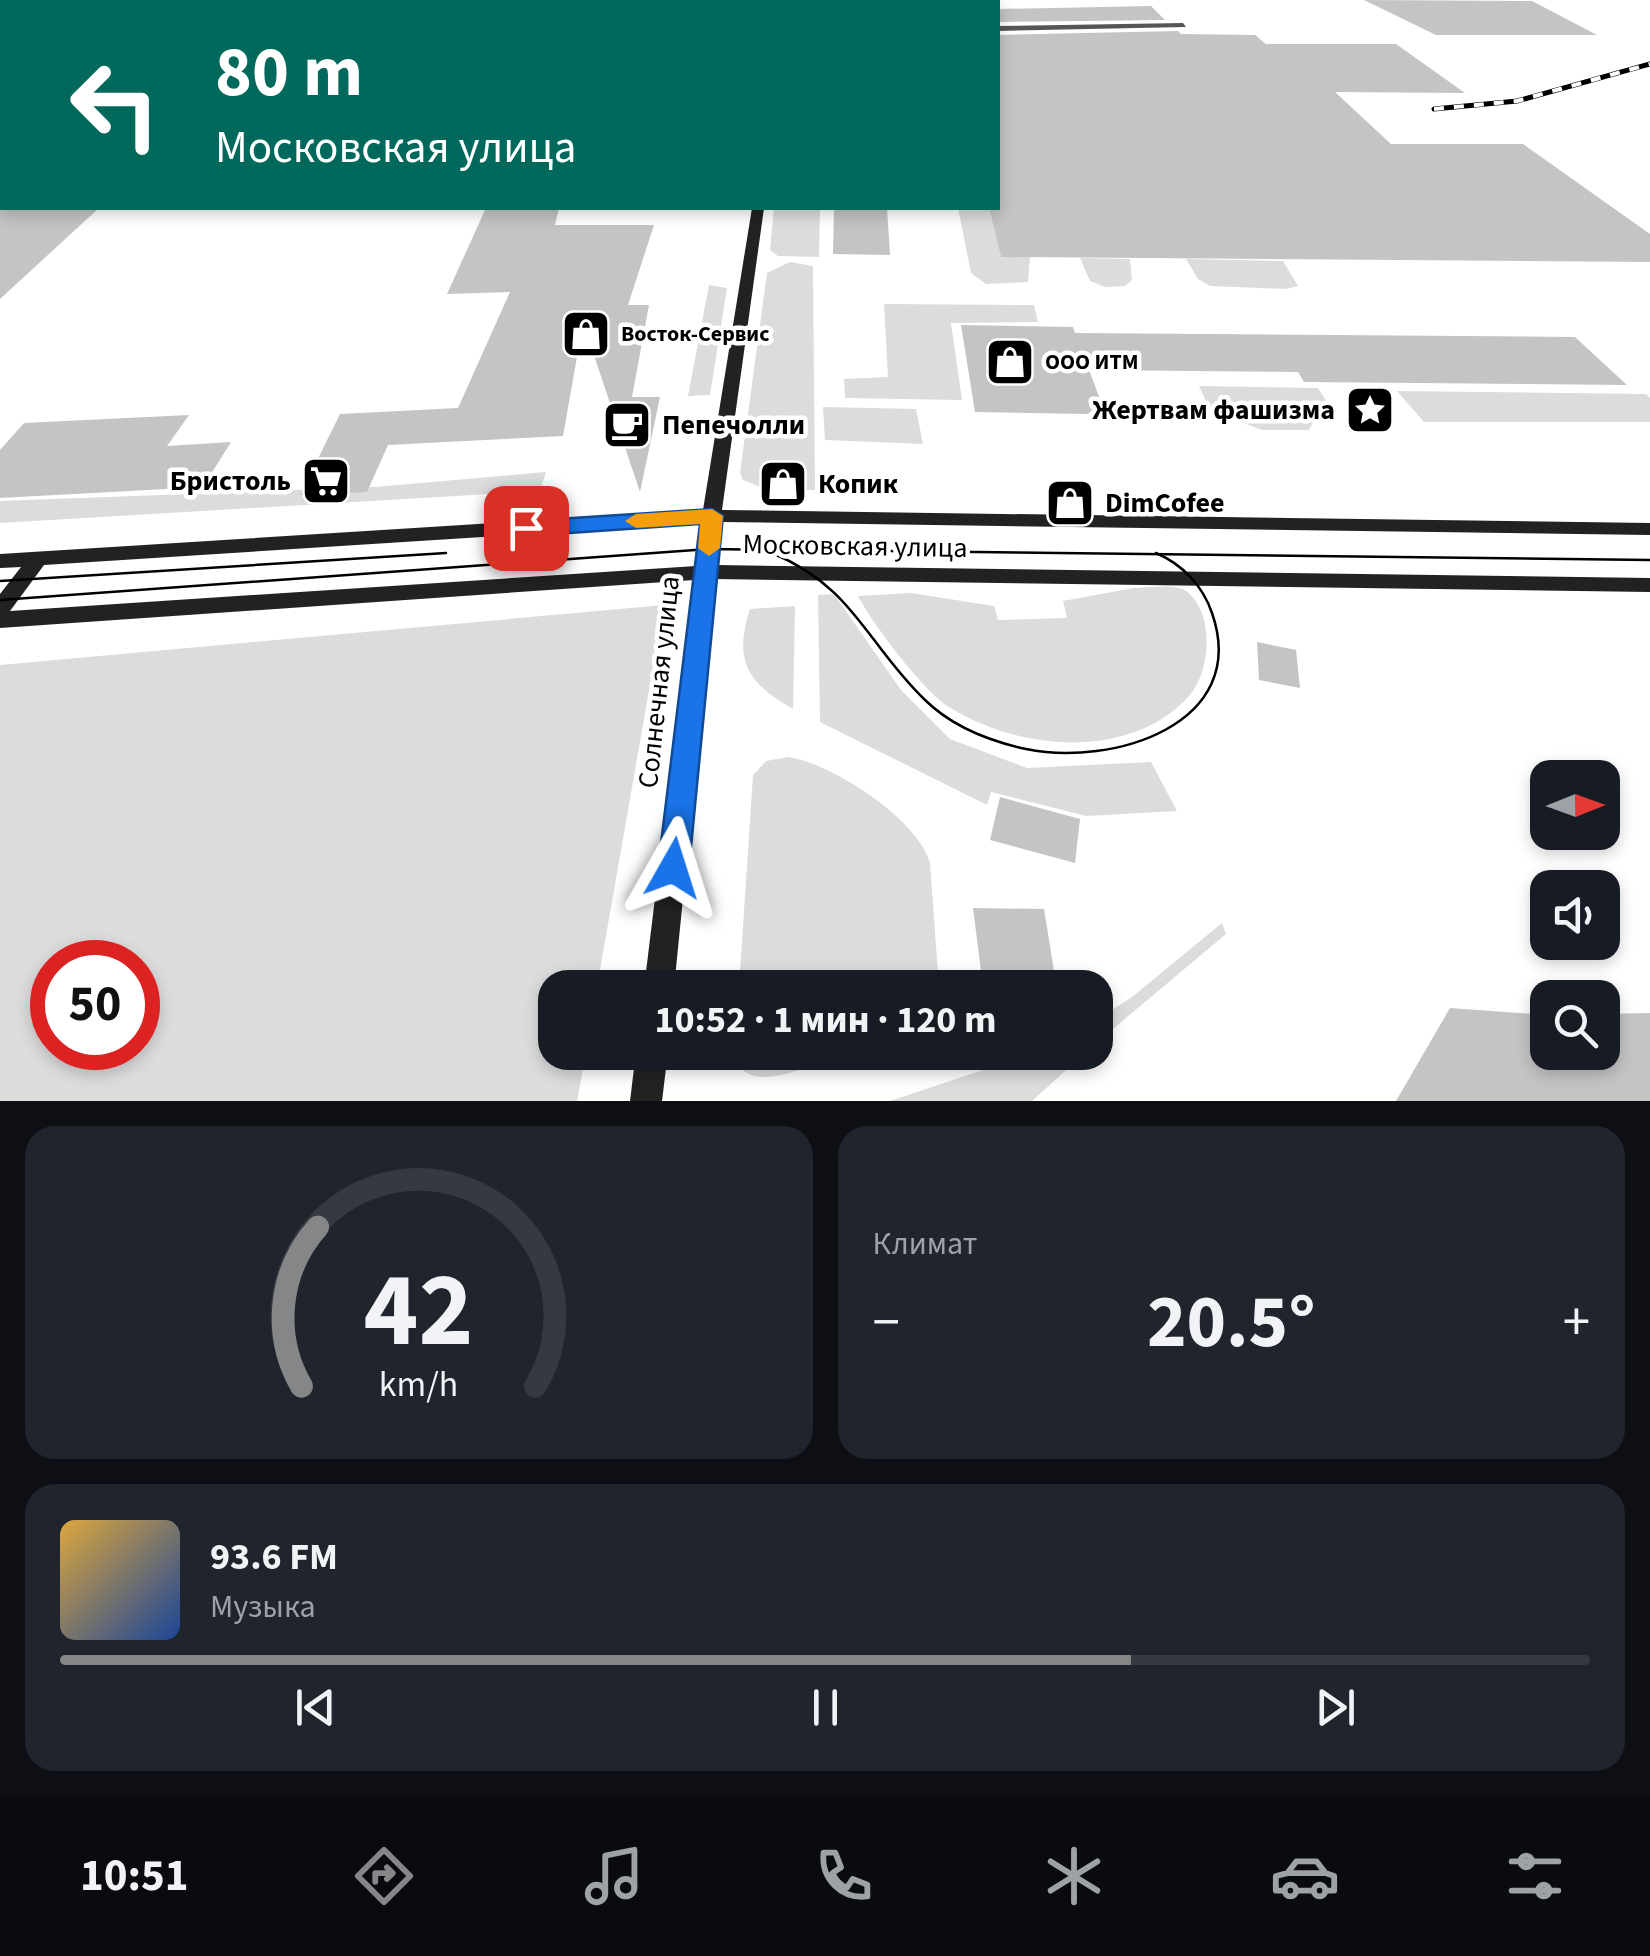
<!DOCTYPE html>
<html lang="ru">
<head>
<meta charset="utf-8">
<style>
	body { margin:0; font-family:"Source Sans 3",sans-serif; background:#20242c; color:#f1f3f6; height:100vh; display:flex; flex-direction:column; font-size:38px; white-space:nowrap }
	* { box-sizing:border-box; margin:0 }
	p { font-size:32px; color:#9ea1a6 }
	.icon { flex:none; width:55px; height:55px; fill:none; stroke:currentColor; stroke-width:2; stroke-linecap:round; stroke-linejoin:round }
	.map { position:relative; height:1101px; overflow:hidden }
	.drawer { display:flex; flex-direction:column; gap:25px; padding:25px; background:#0d0f14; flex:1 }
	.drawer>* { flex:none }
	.hud { position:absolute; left:0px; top:0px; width:1000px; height:210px; box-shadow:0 5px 15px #0003; background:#00695c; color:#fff; overflow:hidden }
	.needle { width:65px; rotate:89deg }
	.tools { position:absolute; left:1530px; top:760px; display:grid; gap:20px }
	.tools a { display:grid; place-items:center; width:90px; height:90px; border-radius:20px; background:#171b24; box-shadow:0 5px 15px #0003; font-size:50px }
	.speed { position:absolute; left:30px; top:940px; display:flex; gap:20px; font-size:50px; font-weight:700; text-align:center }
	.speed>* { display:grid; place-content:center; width:130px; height:130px; border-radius:50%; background:#171b24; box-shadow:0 5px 15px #0003; line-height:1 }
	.speed .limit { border:15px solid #d22; background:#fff; color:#111 }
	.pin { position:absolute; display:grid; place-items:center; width:85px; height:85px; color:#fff; margin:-42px; border-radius:20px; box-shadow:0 5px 15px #0006 }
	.me { position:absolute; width:110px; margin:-55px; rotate:6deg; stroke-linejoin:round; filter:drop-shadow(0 0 8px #0008) }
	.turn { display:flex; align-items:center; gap:35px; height:210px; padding:0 50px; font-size:45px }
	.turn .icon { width:130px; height:130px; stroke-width:2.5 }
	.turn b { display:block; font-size:70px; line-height:85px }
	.big { font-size:75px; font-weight:700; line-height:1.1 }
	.drawer .card { flex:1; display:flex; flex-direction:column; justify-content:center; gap:15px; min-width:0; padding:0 35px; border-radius:30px; background:#20242c }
	.drawer .dial { align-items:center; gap:0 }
	.dial svg { height:260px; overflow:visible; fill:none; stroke:#363941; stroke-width:7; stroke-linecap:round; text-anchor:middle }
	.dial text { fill:#f1f3f6; stroke:none }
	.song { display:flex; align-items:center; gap:30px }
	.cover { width:120px; height:120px; border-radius:15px; background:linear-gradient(135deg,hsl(40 70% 55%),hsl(220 70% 35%)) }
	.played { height:10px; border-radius:5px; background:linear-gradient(90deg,#858687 70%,#363941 70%) }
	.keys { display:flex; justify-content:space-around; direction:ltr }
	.heat { display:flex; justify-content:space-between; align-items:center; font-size:55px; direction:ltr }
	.drawer .tiles { flex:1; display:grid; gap:25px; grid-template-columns:1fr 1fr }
	.card:last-child { grid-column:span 2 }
	.trip { position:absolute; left:538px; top:970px; width:575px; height:100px; border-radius:30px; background:#171b24; box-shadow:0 5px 15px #0003; font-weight:700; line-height:100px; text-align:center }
	.tab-bar { display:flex; height:160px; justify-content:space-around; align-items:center; background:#090b0e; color:#9ea1a6 }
	.tab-bar .icon { width:70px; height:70px }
	.tab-bar .current { color:#858687 }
	.tab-bar b { font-size:45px; color:#f1f3f6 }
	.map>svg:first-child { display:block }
	.green { fill:#dcdcdc; fill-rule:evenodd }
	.building { fill:#c4c4c4 }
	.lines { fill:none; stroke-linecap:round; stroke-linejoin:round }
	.street { fill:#555; fill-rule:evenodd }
	.secondary { fill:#222; fill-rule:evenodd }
	.tram { stroke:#000; stroke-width:2.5 }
	.rail-casing { stroke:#000; stroke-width:5 }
	.rail { stroke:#fff; stroke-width:4; stroke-dasharray:10; stroke-linecap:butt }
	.route { fill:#1a73e8; stroke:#114b97; stroke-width:2.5 }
	.slow { fill:#f59e0b }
	.labels { text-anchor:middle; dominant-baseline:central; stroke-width:9; stroke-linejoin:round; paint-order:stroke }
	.far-poi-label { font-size:22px; font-weight:bold; fill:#000; stroke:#fff; text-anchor:start }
	.poi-label { font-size:28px; font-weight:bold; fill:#000; stroke:#fff; text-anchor:start }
	.street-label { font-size:28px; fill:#000; stroke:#fff }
</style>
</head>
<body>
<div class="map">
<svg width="1650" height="1101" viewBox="0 0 1650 1101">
	<rect width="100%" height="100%" fill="#fff"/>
	<g class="green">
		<path d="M774,208h46l-1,49 -41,-1 -8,-6z"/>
		<path d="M958,208h31l12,49h29l-2,25 -42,2 -15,-11z"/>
		<path d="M1080,258l50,1 2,21 -7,6 -20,1 -15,-6z"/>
		<path d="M1186,259l97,2 15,25 -12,3 -76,-3 -12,-7z"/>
		<path d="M790,262l23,4 2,224 -50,-1 -22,-9 -3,-7 27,-200z"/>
		<path d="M709,285l18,3 -17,107 -22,1z"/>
		<path d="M884,304l150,1 4,17 -87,1 11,77 -117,-2 -1,-19 44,-2z"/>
		<path d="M1199,386l119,2 20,31h-23l-6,11h-47l-52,-20z"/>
		<path d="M1397,391l249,3 4,4v24h-226z"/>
		<path d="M823,407l93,2 7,35 -98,-4z"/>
		<path d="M546,472l-6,19 -540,32v-22l374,-14z"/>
		<path d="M1134,588c13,0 42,-5 52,3 29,21 25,81 3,105 -59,66 -172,54 -240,11 -26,-16 -77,-84 -91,-111l53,-3 83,13 4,14 69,-2 -4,-17z"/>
		<path d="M834,594l67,96 49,49 77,29 124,-6 26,49 -91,5 -95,-24 -4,13 -167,-83 -2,-127z"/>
		<path d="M664,605l-67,382 -42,1v64l31,1 -9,48h-577v-436zM52,962h86v86h-86z"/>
		<path d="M795,606l-2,103c-45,-26 -60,-47 -43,-100z"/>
		<path d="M788,757c43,6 130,62 142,106l9,124h-200l14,-212 13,-14z"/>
		<path d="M1222,923l4,11 -131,110v-23l37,-24z"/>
		<path d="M736,1052h107v1c-31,12 -103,48 -107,-1z"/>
		<path d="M1034,1053h51l-53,48h-142z"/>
	</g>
	<g class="building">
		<path d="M1364,0l168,1 65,34h-161z"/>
		<path d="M1151,6l14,14 -167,2v-13z"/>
		<path d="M1178,31l3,3 74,1 11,9h130l69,49 -130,-1 56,52h132l127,90v28l-649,-5 -12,-49h9v-173z"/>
		<path d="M0,208h99l-99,91z"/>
		<path d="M539,208h20l-4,17h99l-26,80h21l-17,92h28l-20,95 -57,-169 -20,113 -175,9 -21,47 -67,3 40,-81 118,-6 52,-116 -63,2 38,-84z"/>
		<path d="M834,208h53l3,47 -57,-1z"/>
		<path d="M961,325l112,2 2,6 500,4 52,48 -323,-3 -6,-10 -209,-2 12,32 -13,12 -113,-2z"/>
		<path d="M189,415l-22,31 64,-4 -28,45 -203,11v-48l24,-27z"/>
		<path d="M1257,642l39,8 4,38 -41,-8z"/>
		<path d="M1000,797l80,22 -5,44 -85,-23z"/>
		<path d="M973,908l71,1 10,62h-73z"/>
		<path d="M1450,1008l98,7v37h54v-38l48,-1v88h-254z"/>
	</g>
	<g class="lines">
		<g class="street">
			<path d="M0,0h54l-54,3z"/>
			<path d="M1183,23l3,4 -188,4v-5z"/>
		</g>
		<g class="secondary">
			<rect x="784" y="0" width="8" height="2"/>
			<path d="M752,208h12l-42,302 928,13v12l-929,-13 -4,43 933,13v14l-935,-13 -41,409h-30l50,-408 -694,48v-34l21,-27 -21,1v-14l703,-44zM701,523l-5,43 -686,45 34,-46z"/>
			<path d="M636,1052h32l-6,49h-32z"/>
		</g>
		<g class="tram">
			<path d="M772,553c82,34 94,90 152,146 27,27 65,42 102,50 85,18 225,-24 186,-136 -9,-27 -30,-49 -56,-60"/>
			<path d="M0,581l446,-28"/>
			<path d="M0,600l709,-51 941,11"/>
		</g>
		<g class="rail-casing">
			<path id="rail" d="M1434,109l83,-8 133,-37"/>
		</g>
		<use href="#rail" class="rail"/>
	</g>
	<path class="route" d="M712,509l11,7 -34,352 -5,11 -11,4 -11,-4 -4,-11 42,-344 -174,12 -11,-8 11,-7z"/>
	<path class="slow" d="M712,509l11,7 -3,32 -11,8 -11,-8 2,-24 -64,4 -11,-7 11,-7z"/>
	<defs>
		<g id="shop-square" transform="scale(2.5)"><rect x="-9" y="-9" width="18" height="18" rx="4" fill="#000" stroke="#fff"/><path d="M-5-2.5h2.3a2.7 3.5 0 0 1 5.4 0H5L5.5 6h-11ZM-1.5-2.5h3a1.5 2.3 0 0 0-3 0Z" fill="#fff"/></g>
		<g id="sight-square" transform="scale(2.5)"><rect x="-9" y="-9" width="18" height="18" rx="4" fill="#000" stroke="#fff"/><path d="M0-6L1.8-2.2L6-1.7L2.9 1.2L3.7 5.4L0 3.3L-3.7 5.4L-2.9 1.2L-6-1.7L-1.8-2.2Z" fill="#fff"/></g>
		<g id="cafe-square" transform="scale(2.5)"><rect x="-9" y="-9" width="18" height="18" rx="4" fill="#000" stroke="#fff"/><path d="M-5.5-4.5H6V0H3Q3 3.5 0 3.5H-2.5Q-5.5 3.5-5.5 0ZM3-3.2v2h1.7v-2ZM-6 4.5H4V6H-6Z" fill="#fff"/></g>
		<g id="supermarket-square" transform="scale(2.5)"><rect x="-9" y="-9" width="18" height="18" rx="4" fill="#000" stroke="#fff"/><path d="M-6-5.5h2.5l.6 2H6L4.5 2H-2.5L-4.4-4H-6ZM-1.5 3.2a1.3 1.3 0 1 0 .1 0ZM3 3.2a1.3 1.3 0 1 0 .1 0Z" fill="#fff"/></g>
	</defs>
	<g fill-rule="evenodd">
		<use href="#shop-square" x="586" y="334"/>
		<use href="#shop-square" x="1010" y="362"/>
		<use href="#sight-square" x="1370" y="410"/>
		<use href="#cafe-square" x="627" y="425"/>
		<use href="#supermarket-square" x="326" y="481"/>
		<use href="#shop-square" x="783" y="484"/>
		<use href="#shop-square" x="1070" y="503"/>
	</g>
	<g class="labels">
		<g class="far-poi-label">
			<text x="621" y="334">Восток-Сервис</text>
			<text x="1045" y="362">ООО ИТМ</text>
		</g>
		<g class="poi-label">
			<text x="1335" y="410" text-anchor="end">Жертвам фашизма</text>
			<text x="662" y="425">Пепечолли</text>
			<text x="291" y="481" text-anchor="end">Бристоль</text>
			<text x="818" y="484">Копик</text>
			<text x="1105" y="503">DimCofee</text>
		</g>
		<g class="street-label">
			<text transform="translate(855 546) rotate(1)">Московская улица</text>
			<text transform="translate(659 682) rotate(-84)">Солнечная улица</text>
		</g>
	</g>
</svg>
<div class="tools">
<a><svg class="needle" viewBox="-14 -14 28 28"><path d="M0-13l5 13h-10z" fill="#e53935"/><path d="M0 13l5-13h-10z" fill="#9ea1a6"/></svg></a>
<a><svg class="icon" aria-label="sound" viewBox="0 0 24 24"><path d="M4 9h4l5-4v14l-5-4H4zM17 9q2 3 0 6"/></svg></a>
<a><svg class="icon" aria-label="search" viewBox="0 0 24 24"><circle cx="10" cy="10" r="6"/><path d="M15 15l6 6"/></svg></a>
</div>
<div class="speed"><div class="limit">50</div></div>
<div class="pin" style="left:526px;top:528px;background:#d93025"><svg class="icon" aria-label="arrive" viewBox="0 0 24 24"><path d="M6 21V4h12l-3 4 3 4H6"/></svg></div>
<svg class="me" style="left:673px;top:868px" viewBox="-20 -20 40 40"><path d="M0-17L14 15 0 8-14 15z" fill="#1a73e8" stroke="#fff" stroke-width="4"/></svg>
<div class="trip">10:52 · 1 мин · 120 m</div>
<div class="hud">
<div class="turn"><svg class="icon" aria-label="left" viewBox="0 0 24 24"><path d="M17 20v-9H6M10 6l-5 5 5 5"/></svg><div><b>80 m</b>Московская улица</div></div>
</div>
</div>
<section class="drawer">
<div class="tiles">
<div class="card dial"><svg viewBox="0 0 100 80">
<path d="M14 69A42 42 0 1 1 86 69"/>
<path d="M14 69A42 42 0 0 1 19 20" stroke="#858687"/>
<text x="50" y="56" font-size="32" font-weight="700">42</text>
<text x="50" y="72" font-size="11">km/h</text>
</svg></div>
<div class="card"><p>Климат</p>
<div class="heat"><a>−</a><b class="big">20.5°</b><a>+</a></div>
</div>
<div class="card">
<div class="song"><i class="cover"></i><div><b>93.6 FM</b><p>Музыка</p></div></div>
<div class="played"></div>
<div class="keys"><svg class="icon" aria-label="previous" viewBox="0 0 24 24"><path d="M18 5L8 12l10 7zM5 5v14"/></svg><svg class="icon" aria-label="pause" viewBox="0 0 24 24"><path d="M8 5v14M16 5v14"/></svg><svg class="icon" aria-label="next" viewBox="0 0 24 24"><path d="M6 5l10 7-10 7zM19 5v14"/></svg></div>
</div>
</div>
</section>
<nav class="tab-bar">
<b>10:51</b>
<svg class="icon current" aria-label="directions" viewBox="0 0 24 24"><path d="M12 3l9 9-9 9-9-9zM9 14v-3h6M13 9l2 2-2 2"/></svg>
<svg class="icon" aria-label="music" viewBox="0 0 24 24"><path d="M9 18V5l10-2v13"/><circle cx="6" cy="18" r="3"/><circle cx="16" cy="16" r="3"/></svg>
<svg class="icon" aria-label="phone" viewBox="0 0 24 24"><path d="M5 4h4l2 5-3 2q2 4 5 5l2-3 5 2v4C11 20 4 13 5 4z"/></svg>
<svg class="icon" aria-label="climate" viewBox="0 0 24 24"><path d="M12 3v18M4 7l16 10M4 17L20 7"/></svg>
<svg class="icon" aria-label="car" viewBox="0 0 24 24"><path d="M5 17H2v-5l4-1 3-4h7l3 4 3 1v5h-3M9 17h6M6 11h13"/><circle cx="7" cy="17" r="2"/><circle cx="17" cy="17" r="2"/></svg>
<svg class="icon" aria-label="filters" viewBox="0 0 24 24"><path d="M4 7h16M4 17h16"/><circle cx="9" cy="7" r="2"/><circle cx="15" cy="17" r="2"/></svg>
</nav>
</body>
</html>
